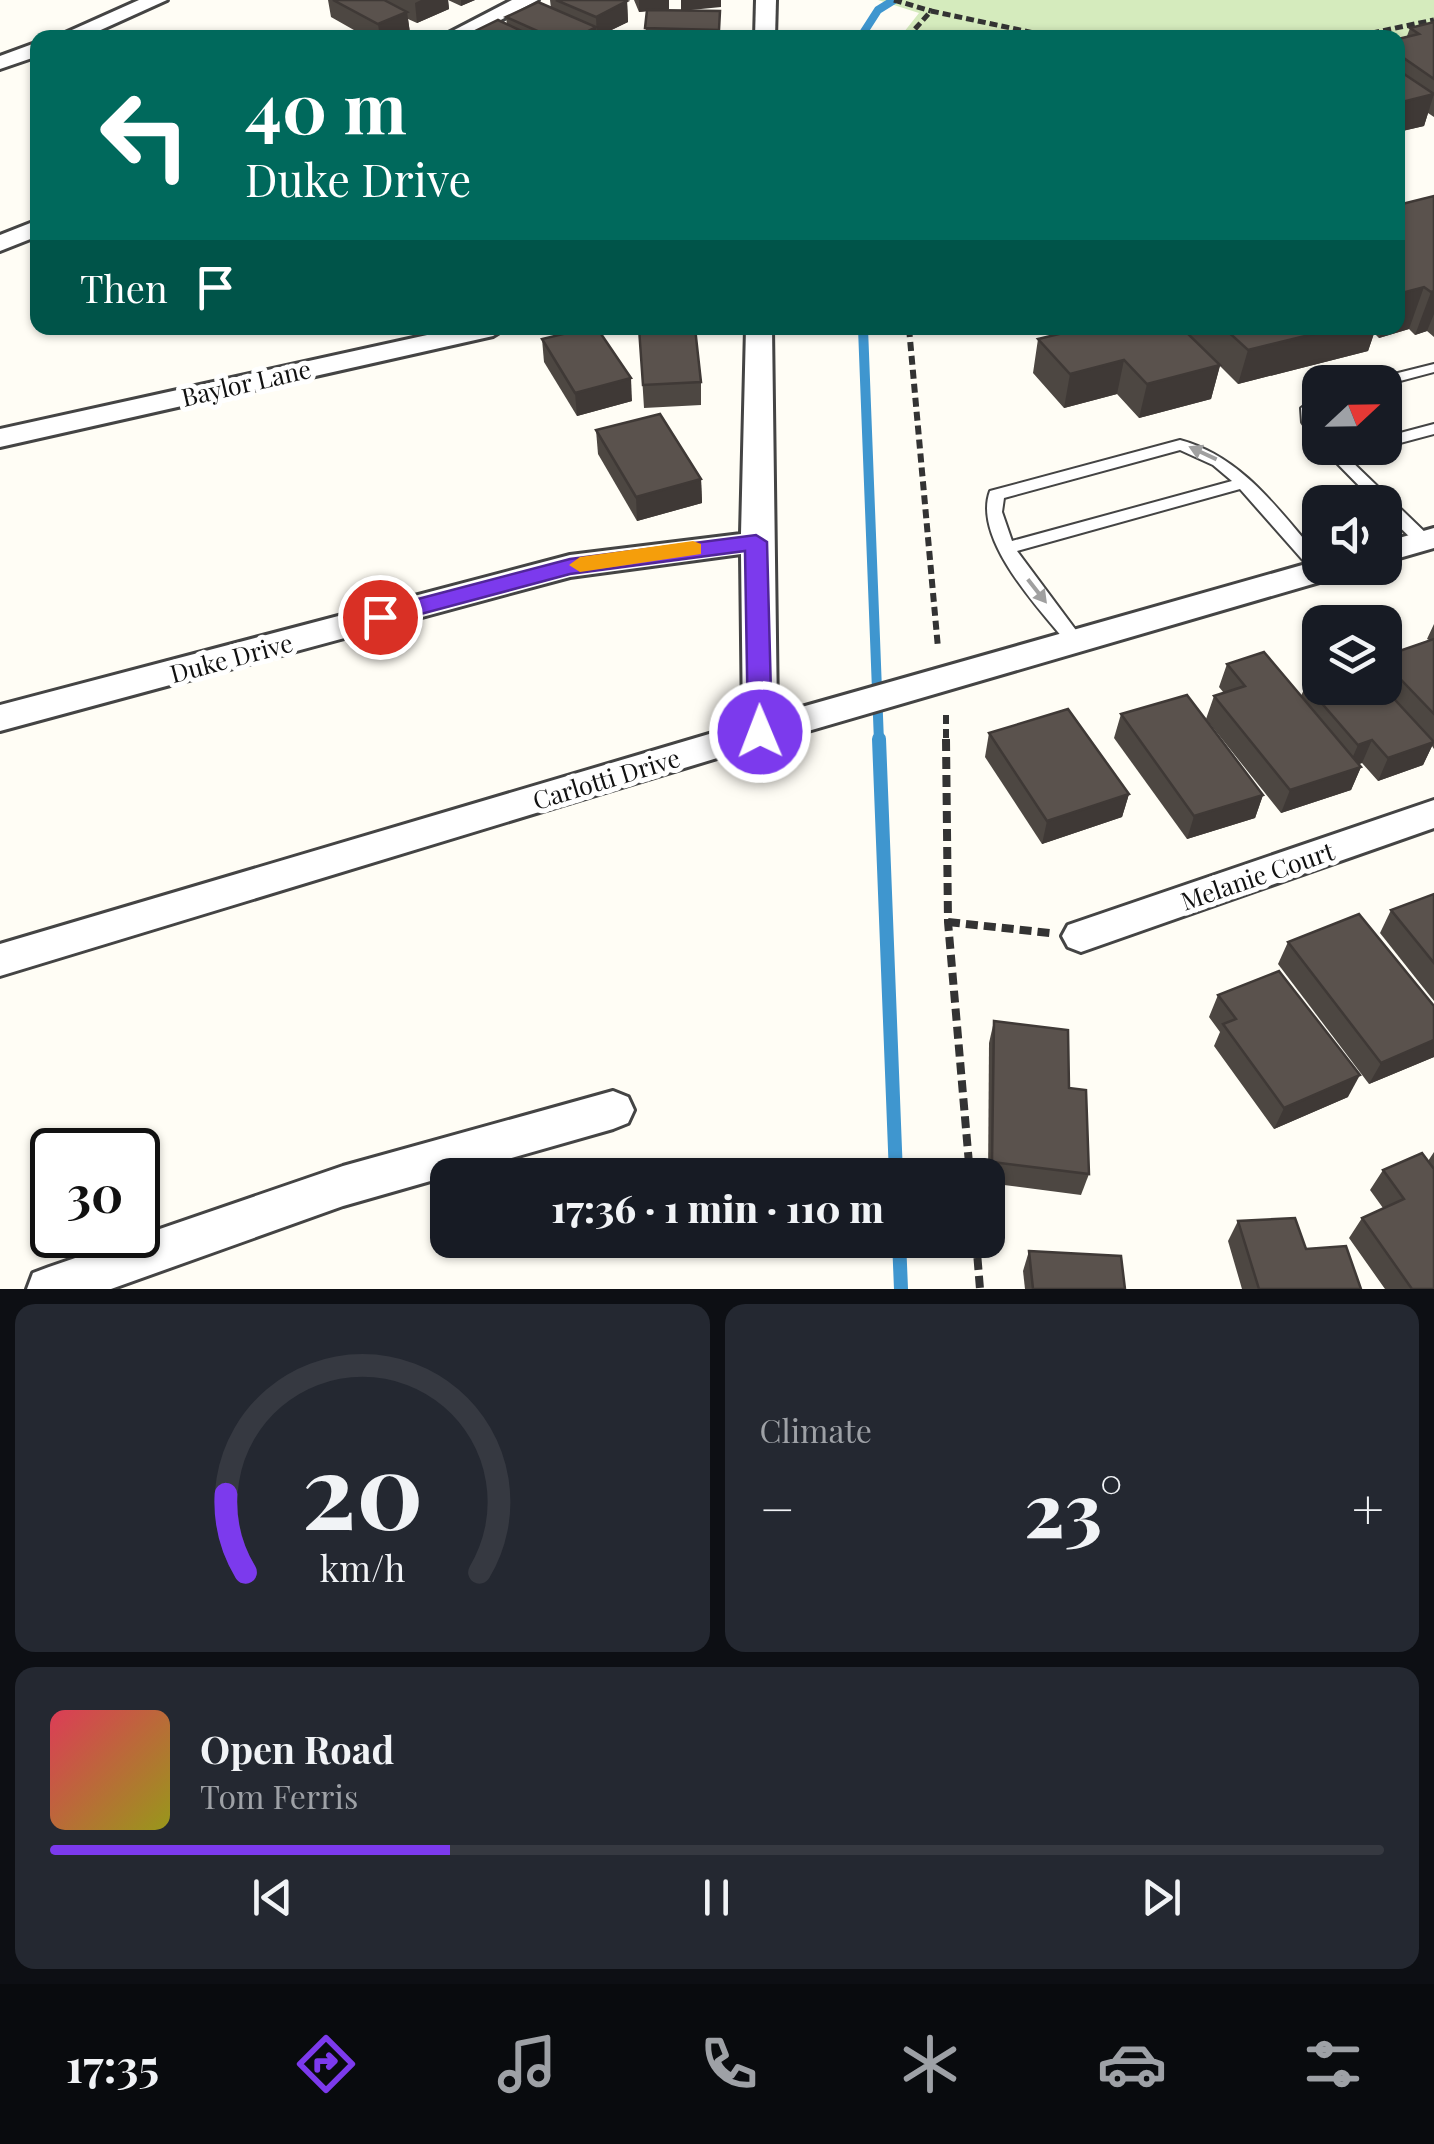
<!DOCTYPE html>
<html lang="en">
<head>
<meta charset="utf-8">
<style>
	body { margin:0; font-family:"Playfair Display",serif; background:#242831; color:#f1f3f6; height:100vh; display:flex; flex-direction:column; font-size:38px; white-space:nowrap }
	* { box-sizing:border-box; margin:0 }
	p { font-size:32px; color:#9ea1a6 }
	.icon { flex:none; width:55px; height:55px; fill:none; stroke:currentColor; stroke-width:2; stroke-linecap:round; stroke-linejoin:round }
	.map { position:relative; height:1289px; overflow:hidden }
	.drawer { display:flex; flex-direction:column; gap:15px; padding:15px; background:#0d0f14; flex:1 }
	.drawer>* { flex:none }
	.hud { position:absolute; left:30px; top:30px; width:1375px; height:305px; border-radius:20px; box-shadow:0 2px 8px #0004; background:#00695c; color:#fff; overflow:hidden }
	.needle { width:65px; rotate:68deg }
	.buttons { position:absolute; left:1302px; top:365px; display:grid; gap:20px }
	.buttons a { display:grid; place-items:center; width:100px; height:100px; border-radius:20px; background:#171b24; box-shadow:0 2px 8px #0004; font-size:50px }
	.speed { position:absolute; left:30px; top:1128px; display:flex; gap:20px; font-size:50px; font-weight:700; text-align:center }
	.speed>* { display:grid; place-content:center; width:130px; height:130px; border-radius:50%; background:#171b24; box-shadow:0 2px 8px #0004; line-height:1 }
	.speed .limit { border:5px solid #111; border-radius:15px; background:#fff; color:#111 }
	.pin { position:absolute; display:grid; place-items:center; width:85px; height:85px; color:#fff; margin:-42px; border:5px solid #fff; border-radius:50%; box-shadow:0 2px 10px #0007 }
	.me { position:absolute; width:110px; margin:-55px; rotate:359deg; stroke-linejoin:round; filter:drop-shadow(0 0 8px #0008) }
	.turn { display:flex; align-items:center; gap:35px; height:210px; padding:0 50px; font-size:45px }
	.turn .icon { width:130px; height:130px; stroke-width:2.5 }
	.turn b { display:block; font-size:70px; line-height:85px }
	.then { display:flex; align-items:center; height:95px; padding:0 50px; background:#0003; gap:20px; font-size:38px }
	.big { font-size:75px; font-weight:800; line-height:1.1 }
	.drawer .card { flex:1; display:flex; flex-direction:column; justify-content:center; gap:15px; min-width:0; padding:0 35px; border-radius:20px; background:#242831 }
	.drawer .dial { align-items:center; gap:0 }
	.dial svg { height:260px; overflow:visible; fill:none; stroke:#363941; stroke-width:7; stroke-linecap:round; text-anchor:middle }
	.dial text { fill:#f1f3f6; stroke:none }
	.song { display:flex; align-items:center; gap:30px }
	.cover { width:120px; height:120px; border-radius:15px; background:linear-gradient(135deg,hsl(350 70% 55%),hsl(60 70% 35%)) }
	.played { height:10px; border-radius:5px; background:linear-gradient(90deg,#7c3aed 30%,#363941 30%) }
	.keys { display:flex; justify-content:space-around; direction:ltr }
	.heat { display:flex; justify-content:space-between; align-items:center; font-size:55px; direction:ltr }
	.drawer .tiles { flex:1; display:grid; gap:15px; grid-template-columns:1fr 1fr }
	.card:last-child { grid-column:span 2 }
	.trip { position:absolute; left:430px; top:1158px; width:575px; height:100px; border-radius:20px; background:#171b24; box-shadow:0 2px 8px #0004; font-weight:800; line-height:100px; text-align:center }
	.menu { display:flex; height:160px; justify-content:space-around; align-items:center; background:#090b0e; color:#9ea1a6 }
	.menu .icon { width:70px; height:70px }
	.menu .selected { color:#7c3aed }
	.menu b { font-size:45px; color:#f1f3f6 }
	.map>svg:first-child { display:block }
	.green { fill:#d5ebbd }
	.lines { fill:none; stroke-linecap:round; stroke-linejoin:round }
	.stream-far2 { stroke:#3f96cf; stroke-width:8 }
	.stream-far1 { stroke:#3f96cf; stroke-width:10 }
	.stream { stroke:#3f96cf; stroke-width:14 }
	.lane-casing { stroke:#444; stroke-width:4 }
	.street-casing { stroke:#444; stroke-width:6 }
	.path-far2 { stroke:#333; stroke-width:5; stroke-dasharray:8 4; stroke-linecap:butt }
	.path-far1 { stroke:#333; stroke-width:6; stroke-dasharray:9 5; stroke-linecap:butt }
	.path { stroke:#333; stroke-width:8; stroke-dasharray:12 6; stroke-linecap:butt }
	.lane { fill:#fff; fill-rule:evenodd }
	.street { fill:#fff; fill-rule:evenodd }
	.wall { fill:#4d4742 }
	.shaded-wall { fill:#3f3936 }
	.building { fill:#5a524d; stroke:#3f3936; stroke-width:2.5 }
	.oneway { fill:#a0a0a0 }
	.route { fill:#7c3aed; stroke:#51269a; stroke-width:2.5 }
	.slow { fill:#f59e0b }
	.labels { text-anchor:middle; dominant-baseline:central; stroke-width:10; stroke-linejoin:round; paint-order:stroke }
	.street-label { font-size:25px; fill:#111; stroke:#fff }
</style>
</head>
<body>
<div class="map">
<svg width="1434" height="1289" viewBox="0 0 1434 1289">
	<rect width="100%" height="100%" fill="#fffdf5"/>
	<path class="green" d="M878,0h556v30l-36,9 -498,-2 19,-24z"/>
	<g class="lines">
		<path class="stream-far2" d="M860,38l18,-28 16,-10"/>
		<path class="stream-far1" d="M863,328l16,414"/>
		<g class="stream">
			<path d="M879,739l17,436"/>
			<path d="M899,1240l2,49"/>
		</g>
		<g class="lane-casing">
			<g id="lane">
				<path d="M1434,364v8l-49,13v-3h-13l2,-3z"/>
				<path d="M1320,394v13l-3,2 3,34 -5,-2 -13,-19 -1,-14z"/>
				<path d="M1434,424v10l-49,13v-10z"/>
				<path d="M1180,440c63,17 99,71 140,118v10l9,2 -2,4h-12l-75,-85 -223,62 67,90 -9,6 -6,-2c-29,-35 -97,-106 -79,-154zM1180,450l33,15 19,16 -220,60 -10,-29 2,-14z"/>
				<path d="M1322,448h49l-2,3 -22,6 83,80 2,4 -2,4h-12l-33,-32v-11h-10z"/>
			</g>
		</g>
		<g class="street-casing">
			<g id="street">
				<path d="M139,0h28l-84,38h-29z"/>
				<path d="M512,0h26l-71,38h-28z"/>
				<path d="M756,0h20l-1,38h-20z"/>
				<path d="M38,42v14l-38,13v-13z"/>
				<path d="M38,220v16l-38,15v-16z"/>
				<path d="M459,328h47l-13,8 -493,111v-18z"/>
				<path d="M746,328h26l5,386 543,-154v8h25l-5,8 -580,169 -760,231v-32l743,-220 -2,-170 -171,23 -570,154v-26l570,-150 171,-21z"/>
				<path d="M1434,528v20l-49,14v-20z"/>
				<path d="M1434,800v28l-353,124 -13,-5 -6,-11 6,-11z"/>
				<path d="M613,1091l15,6 6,13 -6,13 -15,6 -270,77 -232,83h-84l6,-16 16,-6 294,-101z"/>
			</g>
		</g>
		<g class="path-far2">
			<path d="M894,0l37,11"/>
			<path d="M907,38l24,-27 127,27"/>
			<path d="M1348,38l86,-18"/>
		</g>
		<g class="path-far1">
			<path d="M909,328l29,320"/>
			<path d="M946,715v27"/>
		</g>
		<g class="path">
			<path d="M946,739l2,183 22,253"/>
			<path d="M948,922l102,11"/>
			<path d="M976,1240l4,49"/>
		</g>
		<use href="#lane" class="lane"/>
		<use href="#street" class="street"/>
	</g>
	<g class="wall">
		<path d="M328,0h147l-14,6 -13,-6 1,9 -32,14 -9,-4 2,14 -12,5h-30l-37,-21z"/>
		<path d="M550,0h74l3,1 1,21 -31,15 -132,1v-2l42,-11 -1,-8 45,-9z"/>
		<path d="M634,0h35v9l-15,1 66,1 -1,27h-74l2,-27 -8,1z"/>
		<path d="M1434,22v95l-6,-4 -4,13 -26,6v-93l9,-3 3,-8z"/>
		<path d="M1434,196v141l-7,-6 -12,4 -6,-6 -30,9 -5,-5 -6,18 -130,33 -18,-18 -9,33 -72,19 -22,-24 -53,14 -31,-35 5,-34 34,-8v-3h326z"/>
		<path d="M639,328l62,54v23l-57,3z"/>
		<path d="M542,339l90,62 -55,15 -33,-54z"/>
		<path d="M596,430l105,49 1,24 -65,18 -39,-67z"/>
		<path d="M1434,624v125l-2,-3 -9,19 -45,16 -16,-18 -3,1 2,3 -10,23 -70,23 -75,-94 8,-23 10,-3 -5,-6 8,-23 74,32 5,-11 14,3h65v-32l44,-16 -2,-1z"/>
		<path d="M1121,714l142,81 -8,23 -68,21 -73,-101z"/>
		<path d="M989,733l140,61 -7,23 -80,27 -57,-87z"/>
		<path d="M1434,894v107l-54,-68 11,-23z"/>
		<path d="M1288,942l146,64v51l-65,27 -91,-120z"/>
		<path d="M1218,995l130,102 -74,32 -60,-83 6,-14 -11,-15z"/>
		<path d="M994,1021l75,67 20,86 -8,21 -93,-12 1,-140z"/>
		<path d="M1434,1152v137h-49l-36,-51 13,-20 21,-10 -13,-18 13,-20 45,-9z"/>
		<path d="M1238,1221l68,28 55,40h-119l-14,-48z"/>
		<path d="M1029,1251l96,38h-100l-2,-18z"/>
	</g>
	<g class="shaded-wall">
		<path d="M421,0h27l1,9 -32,14 -2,-20z"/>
		<path d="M461,0h14l-14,6z"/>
		<path d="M639,0h30v9l-30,3z"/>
		<path d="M681,0h40v7l-40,4z"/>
		<path d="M627,1l1,21 -31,15 -1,-20z"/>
		<path d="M407,12l3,21 -12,5h-18l-2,-14z"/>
		<path d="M596,27l1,11h-23z"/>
		<path d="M1434,94l-10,32 -26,6v-29z"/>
		<path d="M1424,287l-15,42 -30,9 4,-10h15v-34z"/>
		<path d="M1434,291v23l-7,17 -12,4 16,-43z"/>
		<path d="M1338,328h38l-8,23 -130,33 10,-34z"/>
		<path d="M1124,360l-7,34 -53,14 6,-34z"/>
		<path d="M1220,365l-9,34 -72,19 8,-34z"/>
		<path d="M631,378l1,23 -55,15 -2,-23z"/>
		<path d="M701,479l1,24 -65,18 -1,-24z"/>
		<path d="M1372,740l-10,23 -14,5 10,-23z"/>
		<path d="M1434,742l-11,23 -45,16 10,-23z"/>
		<path d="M1361,767l-10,23 -70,23 9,-23z"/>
		<path d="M1129,794l-7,23 -80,27 5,-23z"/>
		<path d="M1263,795l-8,23 -68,21 7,-23z"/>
		<path d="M1434,1040v17l-65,27 12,-21z"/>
		<path d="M1360,1075l-12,22 -74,32 10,-21z"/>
	</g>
	<g class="building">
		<path d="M333,0h51l23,12 -29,12z"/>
		<path d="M556,0h68l3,1 -31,16z"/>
		<path d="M538,2l58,25 -22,11h-21l-47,-21z"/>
		<path d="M647,10l73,1 -1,19 -74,-2z"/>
		<path d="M498,20l38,18h-67l-4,-2z"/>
		<path d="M1434,22v57l-36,-25v-15l21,-5 -9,-6z"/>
		<path d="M1398,70l36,24 -36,9z"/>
		<path d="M1434,196v95l-3,1 -7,-5 -26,7v-89z"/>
		<path d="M588,328h9l34,50 -56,15 -33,-54z"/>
		<path d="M639,328h56l6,54 -58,3z"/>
		<path d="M1084,328h98l38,37 -73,19 -23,-24 -54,14 -32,-35z"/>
		<path d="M1224,328h114l-90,22z"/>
		<path d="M660,414l41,65 -65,18 -40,-67z"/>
		<path d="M1434,639v75l-49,-51v-7z"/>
		<path d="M1264,652l97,115 -71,23 -76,-94 31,-10 -18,-22z"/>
		<path d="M1320,680v8h64l50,54 -46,16 -16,-18 -14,5 -52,-60z"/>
		<path d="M1187,695l76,100 -69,21 -73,-102z"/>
		<path d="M1068,709l61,85 -82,27 -58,-88z"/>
		<path d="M1434,894v69l-43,-53z"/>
		<path d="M1359,914l75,92v34l-53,23 -93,-121z"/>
		<path d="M1279,971l81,104 -76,33 -61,-84 13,-5 -18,-24z"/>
		<path d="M994,1021l74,9 1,58 17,2 3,84 -97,-12z"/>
		<path d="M1422,1153l12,16v120h-22l-50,-71 42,-19 -21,-29z"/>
		<path d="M1295,1218l11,31 40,-3 15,43h-102l-21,-68z"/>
		<path d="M1029,1251l92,5 4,33h-92z"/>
	</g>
	<defs><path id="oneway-solid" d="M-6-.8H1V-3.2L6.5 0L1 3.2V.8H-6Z" transform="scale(2.5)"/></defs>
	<g class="oneway">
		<use href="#oneway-solid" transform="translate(1203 453) rotate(-155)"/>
		<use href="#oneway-solid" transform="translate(1037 591) rotate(52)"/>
	</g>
	<path class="route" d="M756,535l11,7 5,190 -12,9 -12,-9 -3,-181 -175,23 -190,51 -11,-8 11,-8 190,-50z"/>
	<path class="slow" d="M693,541l8,3v10l-121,18 -11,-7 11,-8z"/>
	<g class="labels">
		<g class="street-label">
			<text transform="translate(246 382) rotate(-13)">Baylor Lane</text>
			<text transform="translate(231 657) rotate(-15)">Duke Drive</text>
			<text transform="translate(606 778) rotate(-17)">Carlotti Drive</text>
			<text transform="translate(1257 875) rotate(-19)">Melanie Court</text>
		</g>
	</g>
</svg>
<div class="buttons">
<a><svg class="needle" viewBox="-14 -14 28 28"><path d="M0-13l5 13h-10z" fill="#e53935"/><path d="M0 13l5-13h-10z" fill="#9ea1a6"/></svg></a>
<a><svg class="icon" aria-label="sound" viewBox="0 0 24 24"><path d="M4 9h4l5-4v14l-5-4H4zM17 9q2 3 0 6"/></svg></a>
<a><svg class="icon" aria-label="layers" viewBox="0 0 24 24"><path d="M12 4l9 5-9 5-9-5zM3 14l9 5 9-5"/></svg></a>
</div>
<div class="speed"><div class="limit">30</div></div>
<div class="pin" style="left:380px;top:617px;background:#d93025"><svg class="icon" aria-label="arrive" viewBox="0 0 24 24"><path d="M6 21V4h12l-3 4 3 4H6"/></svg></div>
<svg class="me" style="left:760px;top:732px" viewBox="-20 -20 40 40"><circle r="17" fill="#7c3aed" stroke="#fff" stroke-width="3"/><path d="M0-11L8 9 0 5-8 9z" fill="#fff"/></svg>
<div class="trip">17:36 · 1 min · 110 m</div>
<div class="hud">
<div class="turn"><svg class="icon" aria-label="left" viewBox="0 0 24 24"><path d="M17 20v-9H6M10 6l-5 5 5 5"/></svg><div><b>40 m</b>Duke Drive</div></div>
<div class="then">Then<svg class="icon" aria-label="arrive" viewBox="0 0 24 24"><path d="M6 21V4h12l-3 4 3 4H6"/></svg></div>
</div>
</div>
<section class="drawer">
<div class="tiles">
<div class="card dial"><svg viewBox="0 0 100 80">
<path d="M14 69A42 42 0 1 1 86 69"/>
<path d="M14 69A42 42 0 0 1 8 45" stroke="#7c3aed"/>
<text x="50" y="56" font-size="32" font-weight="700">20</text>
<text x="50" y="72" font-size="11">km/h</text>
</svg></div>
<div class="card"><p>Climate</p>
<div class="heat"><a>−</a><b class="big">23°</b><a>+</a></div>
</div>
<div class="card">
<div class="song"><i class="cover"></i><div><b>Open Road</b><p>Tom Ferris</p></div></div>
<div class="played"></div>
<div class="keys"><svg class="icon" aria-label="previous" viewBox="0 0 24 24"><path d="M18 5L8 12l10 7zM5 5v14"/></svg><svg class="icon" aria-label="pause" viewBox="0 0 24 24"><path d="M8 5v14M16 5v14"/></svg><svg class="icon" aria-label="next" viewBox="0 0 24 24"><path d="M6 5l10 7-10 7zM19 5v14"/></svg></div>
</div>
</div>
</section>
<nav class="menu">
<b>17:35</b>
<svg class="icon selected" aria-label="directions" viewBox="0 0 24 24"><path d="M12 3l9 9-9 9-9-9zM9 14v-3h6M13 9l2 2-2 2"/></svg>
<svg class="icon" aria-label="music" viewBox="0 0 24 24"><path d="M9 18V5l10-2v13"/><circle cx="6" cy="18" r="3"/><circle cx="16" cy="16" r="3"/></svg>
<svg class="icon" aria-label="phone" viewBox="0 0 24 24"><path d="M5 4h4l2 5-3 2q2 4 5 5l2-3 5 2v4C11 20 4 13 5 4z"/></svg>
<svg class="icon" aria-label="climate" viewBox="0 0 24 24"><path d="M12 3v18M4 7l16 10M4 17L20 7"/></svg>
<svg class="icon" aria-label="car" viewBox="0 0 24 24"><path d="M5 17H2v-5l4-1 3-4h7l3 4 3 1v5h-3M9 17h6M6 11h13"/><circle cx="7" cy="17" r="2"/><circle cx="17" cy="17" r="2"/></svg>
<svg class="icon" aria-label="filters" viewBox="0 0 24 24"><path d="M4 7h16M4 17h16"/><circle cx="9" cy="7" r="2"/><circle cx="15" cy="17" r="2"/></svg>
</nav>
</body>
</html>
